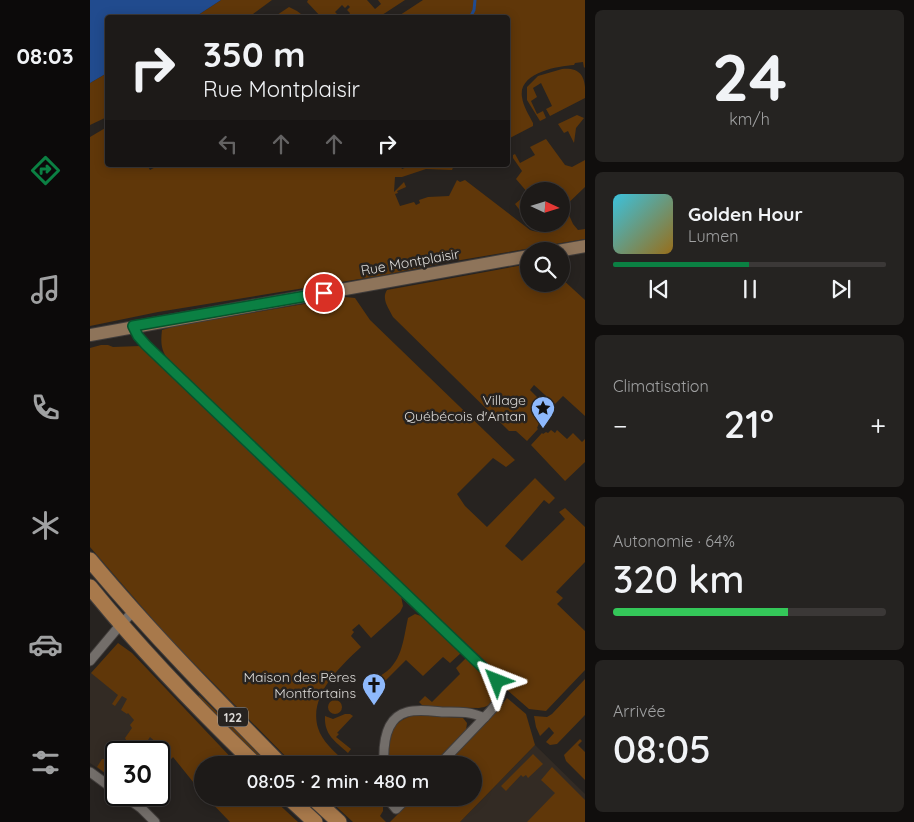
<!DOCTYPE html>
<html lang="fr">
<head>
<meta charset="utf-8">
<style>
	body { margin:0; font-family:Quicksand,sans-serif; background:#252321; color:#f1f3f6; height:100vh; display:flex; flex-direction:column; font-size:19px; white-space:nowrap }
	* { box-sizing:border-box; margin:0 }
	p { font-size:16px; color:#a0a1a2 }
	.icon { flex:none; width:28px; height:28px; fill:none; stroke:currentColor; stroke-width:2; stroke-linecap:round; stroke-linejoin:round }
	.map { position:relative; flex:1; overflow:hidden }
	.details { display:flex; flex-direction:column; gap:10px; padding:10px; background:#100e0d; width:329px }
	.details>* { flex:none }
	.hud { position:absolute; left:15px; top:15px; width:405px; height:152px; border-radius:5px; box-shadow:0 2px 12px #0003,0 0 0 1px #3b3837; background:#1d1a18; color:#f1f3f6; overflow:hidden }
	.needle { width:32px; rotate:94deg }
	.buttons { position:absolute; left:430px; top:182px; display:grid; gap:10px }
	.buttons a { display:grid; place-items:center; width:50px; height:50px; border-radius:50%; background:#1d1a18; box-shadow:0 2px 12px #0003,0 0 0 1px #3b3837; font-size:25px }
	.speed { position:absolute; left:15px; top:741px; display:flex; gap:10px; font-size:25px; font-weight:700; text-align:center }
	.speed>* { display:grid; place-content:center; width:65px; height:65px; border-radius:50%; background:#1d1a18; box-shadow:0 2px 12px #0003,0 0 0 1px #3b3837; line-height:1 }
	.speed .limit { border:2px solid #111; border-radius:8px; background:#fff; color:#111 }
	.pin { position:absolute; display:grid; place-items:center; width:42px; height:42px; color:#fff; margin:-21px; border:2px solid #fff; border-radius:50%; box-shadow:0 1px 5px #0007 }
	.me { position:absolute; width:55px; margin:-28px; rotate:315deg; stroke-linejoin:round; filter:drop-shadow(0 0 4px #0008) }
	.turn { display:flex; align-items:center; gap:18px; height:105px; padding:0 15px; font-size:22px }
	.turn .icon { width:65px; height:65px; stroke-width:2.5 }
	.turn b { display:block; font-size:35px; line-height:42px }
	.lanes { display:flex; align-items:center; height:48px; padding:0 15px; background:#0003; justify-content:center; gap:25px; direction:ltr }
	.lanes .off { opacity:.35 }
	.big { font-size:38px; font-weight:600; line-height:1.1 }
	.details .tile { flex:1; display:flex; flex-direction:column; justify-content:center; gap:8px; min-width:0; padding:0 18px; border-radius:8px; background:#252321 }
	.details .dial { align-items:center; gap:0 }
	.dial b { font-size:65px; line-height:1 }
	.song { display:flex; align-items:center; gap:15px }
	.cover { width:60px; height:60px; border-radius:8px; background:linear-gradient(135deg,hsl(190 70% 55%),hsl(40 70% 35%)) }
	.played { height:5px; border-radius:2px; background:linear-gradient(90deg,#0b8043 50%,#3b3837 50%) }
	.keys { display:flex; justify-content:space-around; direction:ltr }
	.heat { display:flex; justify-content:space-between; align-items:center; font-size:28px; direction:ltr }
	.charge { height:8px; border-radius:4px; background:linear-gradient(90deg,#34c759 64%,#3b3837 0) }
	.trip { position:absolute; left:104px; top:756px; width:288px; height:50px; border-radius:25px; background:#1d1a18; box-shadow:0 2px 12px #0003,0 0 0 1px #3b3837; font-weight:600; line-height:50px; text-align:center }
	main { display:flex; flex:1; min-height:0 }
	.tabs { display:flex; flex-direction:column; width:90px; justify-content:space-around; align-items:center; background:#0c0a0a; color:#a0a1a2 }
	.tabs .icon { width:35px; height:35px }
	.tabs .active { color:#0b8043 }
	.tabs b { font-size:22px; color:#f1f3f6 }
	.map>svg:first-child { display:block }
	.built { fill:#332b24 }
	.green { fill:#603709 }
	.water { fill:#214b8e }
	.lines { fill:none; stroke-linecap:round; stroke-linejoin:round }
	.stream { stroke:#214b8e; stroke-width:3 }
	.street-casing { stroke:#413d3b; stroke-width:11 }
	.secondary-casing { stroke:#413d3b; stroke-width:14 }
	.primary-casing { stroke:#413d3b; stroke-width:17 }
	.street { stroke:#736e6a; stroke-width:9 }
	.secondary { stroke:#8e745a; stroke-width:12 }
	.primary { stroke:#a8794b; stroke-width:15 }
	.route-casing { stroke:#07532c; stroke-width:12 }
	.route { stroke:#0b8043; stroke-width:9 }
	.labels { text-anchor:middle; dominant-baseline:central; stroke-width:5; stroke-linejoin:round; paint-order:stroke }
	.shield { fill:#272320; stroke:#a6a3a0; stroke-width:1 }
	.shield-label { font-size:12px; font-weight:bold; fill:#dcdad7 }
	.street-label { font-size:14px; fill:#dcdad7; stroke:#272320 }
	.poi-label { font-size:14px; fill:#dcdad7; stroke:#272320; text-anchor:end }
</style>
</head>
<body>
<main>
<nav class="tabs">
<b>08:03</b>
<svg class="icon active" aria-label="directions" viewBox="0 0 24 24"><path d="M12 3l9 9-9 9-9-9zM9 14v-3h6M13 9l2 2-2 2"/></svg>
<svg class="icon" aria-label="music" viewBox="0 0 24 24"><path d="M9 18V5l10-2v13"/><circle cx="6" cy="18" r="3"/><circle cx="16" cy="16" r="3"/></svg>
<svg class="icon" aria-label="phone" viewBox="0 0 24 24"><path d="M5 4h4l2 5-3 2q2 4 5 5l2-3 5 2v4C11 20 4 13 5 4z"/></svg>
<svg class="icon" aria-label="climate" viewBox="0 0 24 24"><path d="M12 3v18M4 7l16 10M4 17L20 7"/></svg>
<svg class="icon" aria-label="car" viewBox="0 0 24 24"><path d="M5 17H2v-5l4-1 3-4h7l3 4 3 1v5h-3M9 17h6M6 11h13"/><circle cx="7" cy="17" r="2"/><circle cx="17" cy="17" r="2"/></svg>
<svg class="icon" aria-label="filters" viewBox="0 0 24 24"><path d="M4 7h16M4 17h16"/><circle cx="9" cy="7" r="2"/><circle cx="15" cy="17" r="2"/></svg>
</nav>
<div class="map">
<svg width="496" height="822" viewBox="0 0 496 822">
	<rect width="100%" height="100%" fill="#272320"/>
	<g class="built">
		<path d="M2,672l42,32 39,53 -14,14v-19h-43v29l-26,-18v-89z"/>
		<path d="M445,745l50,49v12l-15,16h-110z"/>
	</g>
	<g class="green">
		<path d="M131,0h51l-23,17h-54z"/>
		<path d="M218,0h59l8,9 6,-5 -3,-4h27l-26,17h-25l-2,-2 -1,2 -2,-2 1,-2 -3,-3 3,-3 -2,-2 -3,3 -3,-3 -7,7 2,2 -3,3 -12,1 -15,-16z"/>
		<path d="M333,0h162v67l-1,1 -1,-6 -8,1 -1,2c-17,1 -56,8 -52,32 1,9 7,18 11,26v3l-25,13v-121l-111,-1z"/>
		<path d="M199,7l8,4 8,6h-31z"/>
		<path d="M472,69c22,-2 24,12 23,29l-35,18 -4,-7 6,-3 -11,-23 -8,5 4,9 -6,4 6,13 6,-3 3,7 -6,3 -13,-21v-13l11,-11z"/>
		<path d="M17,73v44l-17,8v-42z"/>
		<path d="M487,115l7,3 -8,10 -2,15 -6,-12 -4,2 -6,-9z"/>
		<path d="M17,127l1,38h39l3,5 9,-5h241l2,4 10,-4h42l-2,5 -26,-1 -24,8h-7l-1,15 10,-10 2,5 -9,4 1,2 -3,1 5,12 14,-4 2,3 4,-2 -1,-3 9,-3 21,-1 8,-16 3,2 5,-2 65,50c16,6 17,-6 31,-6v-6l8,-3 4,9 5,6 7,-1v10l-136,23 -65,13 -226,37 -68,14v-189z"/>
		<path d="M456,139l19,26 7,2 13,-7v27l-24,23v-19h-32v31l-14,-18 13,-11 -12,-14 6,-8 -9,-13v-3l2,-1 5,9 15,-8 -5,-8z"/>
		<path d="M439,264v20h32v-6l24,22 1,117 -23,-21 -8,8 -21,-19 -4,5 9,9 -6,8 9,9 -5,12 1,1 -11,12 -11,-10h-7l-116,-114c-4,-8 -12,-18 -6,-27z"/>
		<path d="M255,297l10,1 15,22 145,140 -9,7 -13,-9 -36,36 8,12 22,21 48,-49 20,20 -6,6 -5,-4 -39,46 17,15 43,-42 -6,-7 6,-4 20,19v35l-29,30 7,6 -6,6 28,27v39l-39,41 -17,-2 -23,-20 -8,-16 -120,-112 -205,-196c-11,-11 -13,-19 -11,-35l13,-4z"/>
		<path d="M11,345h7l5,2 27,-1 261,250 2,10 -3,6 -29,26 -12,-14 -7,6 2,2 -3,4 10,11c-20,19 -53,48 -43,81 4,13 15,22 24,31l-6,6h-42l-126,-128 -78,-90v-199z"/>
		<path d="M461,430l4,3 2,-3 10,9 6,-6 9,9 3,-3v23l-20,19 -34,-36 11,-12 1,1 3,-2 2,1z"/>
		<path d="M325,614l9,3 38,35 -12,11 -7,-6 -20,19 -17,-16 -21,21 -5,-5c22,-12 23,-35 28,-58z"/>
		<path d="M28,643l14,10 106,112h-36v28l-29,-36 -11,11 -3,-2v-5l1,1 7,-6 -4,-5 -8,1 5,-6 -10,-9 -10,15 -12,-8 -3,-6 7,-10 -2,-3 4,-5 -6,-7 -1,1 -6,-4 6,-11 -5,-3 -7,10 -3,-2 6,-9 -27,-22z"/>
		<path d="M377,657c11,10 38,28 26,44 -4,5 -8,6 -14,7l-55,-1 -5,-5 6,-6 7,6 28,-28 -4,-6z"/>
		<path d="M495,679v36l-28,29 -7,1 -4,-3 8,-9 -5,-6 -9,9 -4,-9 -2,-11 13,1 5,-3z"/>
		<path d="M109,695l73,70h-8l-67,-67z"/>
		<path d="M417,698l19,16 9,31 -75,77h-70l24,-24h58v-33h-27l52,-54z"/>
		<circle cx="245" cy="707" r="7"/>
		<path d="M255,714h5l3,2 -16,17 2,1 -3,3 15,12 -3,4c-13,-12 -24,-18 -23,-37l8,3z"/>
		<path d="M324,715l49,3 4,5 -1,7 -34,35h-43c-2,-24 -2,-42 25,-50z"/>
		<path d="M490,739l2,2 -4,4 7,7v28l-19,-19 -2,-6z"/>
		<path d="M443,754l10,10 -15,14 -2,-3 -3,2 -2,-2 -15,16 -5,-5z"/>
		<path d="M12,759h3l11,8v14l-19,-14z"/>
		<path d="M462,767l33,33v22h-58l28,-29 -14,-13z"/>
		<path d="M117,798h65l26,24h-68z"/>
		<path d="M237,798h56v13l-3,5 6,6h-33z"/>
	</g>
	<path class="water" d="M0,0h131l-26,17 -87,1 -1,55 -17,10z"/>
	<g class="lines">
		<path class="stream" d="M380,18l4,-8 1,-10"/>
		<g class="street-casing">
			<g id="street">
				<path d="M43,326l5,10 8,9 222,214 124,116c16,19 6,28 -8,43"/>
				<path d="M0,661l31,-37 12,-12"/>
				<path d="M294,765c-1,-19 0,-47 23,-53 11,-3 24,-1 35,0 15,0 29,-1 42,6l-45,47"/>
				<path d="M0,772l26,19"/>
				<path d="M33,795l18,13 14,14"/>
				<path d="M297,798l9,11 11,-11"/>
			</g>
		</g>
		<g class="secondary-casing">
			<g id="secondary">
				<path d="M468,251l28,-5"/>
				<path d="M0,335l439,-79"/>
			</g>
		</g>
		<g class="primary-casing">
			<g id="primary">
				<path d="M0,560c60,72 125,138 191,205"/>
				<path d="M0,587c51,63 108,122 166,178"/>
				<path d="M199,798l26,24"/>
				<path d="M223,798l26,24"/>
			</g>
		</g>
		<use href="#street" class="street"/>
		<use href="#secondary" class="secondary"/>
		<use href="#primary" class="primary"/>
	</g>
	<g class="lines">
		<g class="route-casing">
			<path id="route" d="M234,293l-191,33 5,10 8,9 351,336"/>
		</g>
		<use href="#route" class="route"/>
	</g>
	<defs>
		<g id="sight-pin" transform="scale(1.25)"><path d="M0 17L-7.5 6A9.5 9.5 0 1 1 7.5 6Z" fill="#8eb9fc" stroke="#272320"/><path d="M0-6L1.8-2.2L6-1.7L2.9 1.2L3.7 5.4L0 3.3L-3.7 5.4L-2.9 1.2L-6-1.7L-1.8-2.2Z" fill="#111"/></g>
		<g id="church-pin" transform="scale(1.25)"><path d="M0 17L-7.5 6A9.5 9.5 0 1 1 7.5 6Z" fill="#8eb9fc" stroke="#272320"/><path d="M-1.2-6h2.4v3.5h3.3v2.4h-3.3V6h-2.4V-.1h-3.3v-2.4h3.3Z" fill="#111"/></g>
	</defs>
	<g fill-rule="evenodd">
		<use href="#sight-pin" x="453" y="408"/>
		<use href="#church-pin" x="284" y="685"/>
	</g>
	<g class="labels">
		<rect class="shield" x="128" y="707.5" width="30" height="19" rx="4"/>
		<g class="shield-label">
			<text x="143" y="717">122</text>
		</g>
		<g class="street-label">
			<text transform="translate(320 262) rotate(-10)">Rue Montplaisir</text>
		</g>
		<g class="poi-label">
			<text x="436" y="400">Village<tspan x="436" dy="16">Québécois d'Antan</tspan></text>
			<text x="266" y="677">Maison des Pères<tspan x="266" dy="16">Montfortains</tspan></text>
		</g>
	</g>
</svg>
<div class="buttons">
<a><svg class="needle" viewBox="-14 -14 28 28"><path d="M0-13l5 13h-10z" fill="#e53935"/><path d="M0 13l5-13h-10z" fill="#a0a1a2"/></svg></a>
<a><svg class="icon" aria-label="search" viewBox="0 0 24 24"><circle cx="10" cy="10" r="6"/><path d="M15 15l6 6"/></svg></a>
</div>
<div class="speed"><div class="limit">30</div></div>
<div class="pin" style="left:234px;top:293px;background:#d93025"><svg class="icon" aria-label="arrive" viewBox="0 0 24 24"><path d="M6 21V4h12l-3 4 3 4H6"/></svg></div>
<svg class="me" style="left:407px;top:681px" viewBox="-20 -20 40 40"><path d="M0-17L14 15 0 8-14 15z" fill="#0b8043" stroke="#fff" stroke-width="4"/></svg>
<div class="trip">08:05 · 2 min · 480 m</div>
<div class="hud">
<div class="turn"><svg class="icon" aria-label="right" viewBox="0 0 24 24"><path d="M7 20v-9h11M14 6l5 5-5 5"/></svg><div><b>350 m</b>Rue Montplaisir</div></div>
<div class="lanes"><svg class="icon off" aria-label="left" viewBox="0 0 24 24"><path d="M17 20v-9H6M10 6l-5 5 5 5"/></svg><svg class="icon off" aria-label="ahead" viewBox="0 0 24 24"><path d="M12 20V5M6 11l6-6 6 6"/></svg><svg class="icon off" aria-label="ahead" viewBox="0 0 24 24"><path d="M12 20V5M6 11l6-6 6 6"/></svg><svg class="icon" aria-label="right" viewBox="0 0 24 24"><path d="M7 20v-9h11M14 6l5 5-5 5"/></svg></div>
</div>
</div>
<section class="details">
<div class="tile dial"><b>24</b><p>km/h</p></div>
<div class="tile">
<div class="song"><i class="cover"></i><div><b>Golden Hour</b><p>Lumen</p></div></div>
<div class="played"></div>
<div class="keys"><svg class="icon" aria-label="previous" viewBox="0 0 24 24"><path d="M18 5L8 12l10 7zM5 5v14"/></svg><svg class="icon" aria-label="pause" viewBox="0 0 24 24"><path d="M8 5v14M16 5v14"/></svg><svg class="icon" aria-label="next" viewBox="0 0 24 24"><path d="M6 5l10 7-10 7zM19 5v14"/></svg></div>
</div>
<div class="tile"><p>Climatisation</p>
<div class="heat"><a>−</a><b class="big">21°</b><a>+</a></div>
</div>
<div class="tile"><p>Autonomie · 64%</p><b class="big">320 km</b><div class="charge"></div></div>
<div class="tile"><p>Arrivée</p><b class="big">08:05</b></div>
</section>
</main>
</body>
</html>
